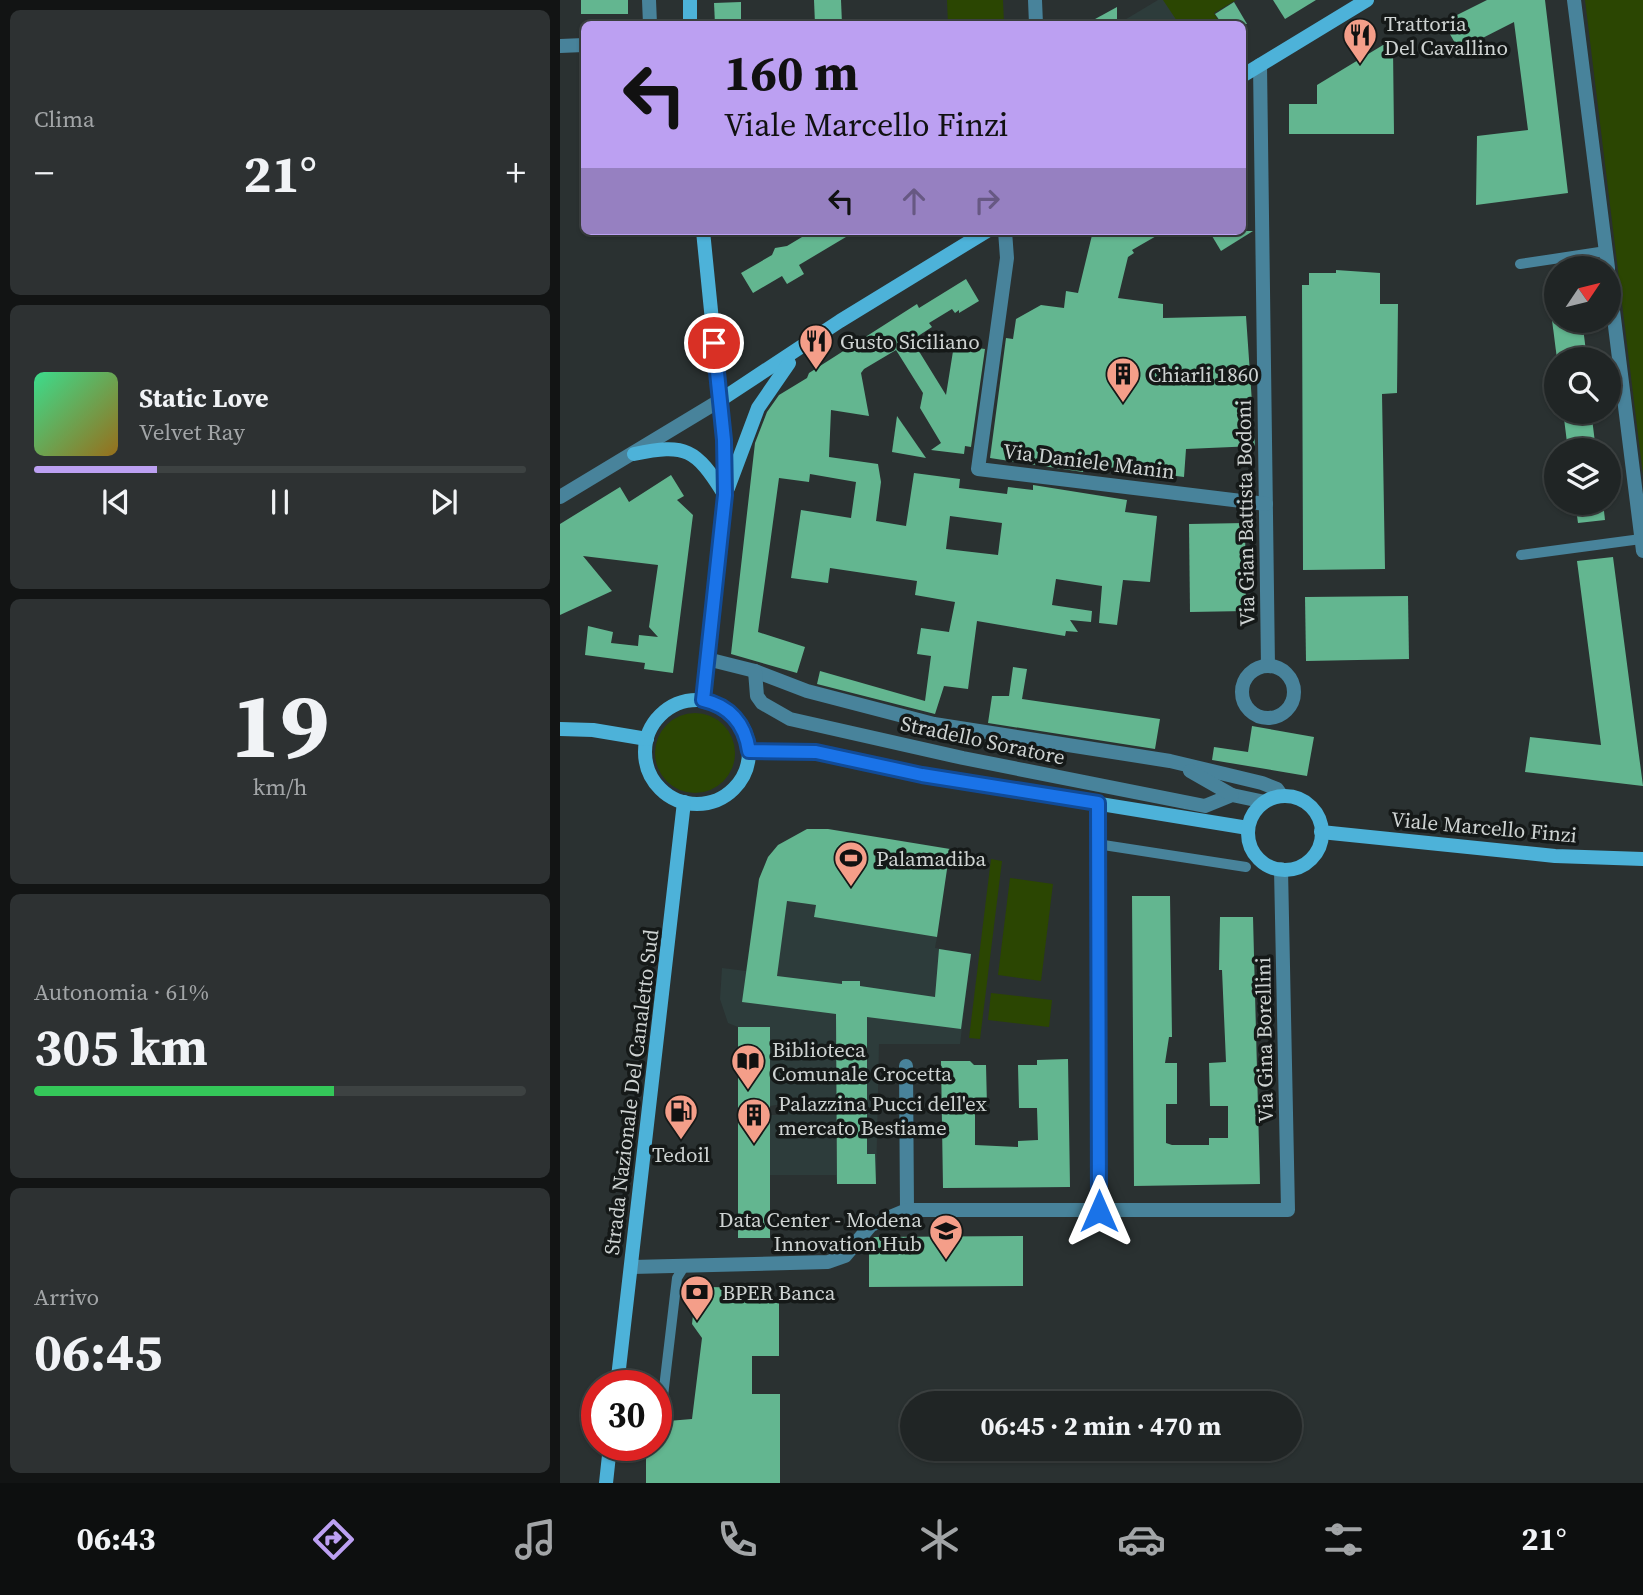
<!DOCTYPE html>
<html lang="it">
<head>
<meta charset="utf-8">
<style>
	body { margin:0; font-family:"Source Serif 4",serif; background:#2d3132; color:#f1f3f6; height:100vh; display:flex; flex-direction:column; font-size:26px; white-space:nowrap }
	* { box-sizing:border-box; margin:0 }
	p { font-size:23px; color:#a2a5a7 }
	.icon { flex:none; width:38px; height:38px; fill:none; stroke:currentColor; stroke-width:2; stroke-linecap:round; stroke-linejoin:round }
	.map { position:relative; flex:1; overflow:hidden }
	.sheet { display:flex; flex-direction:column; gap:10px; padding:10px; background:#121414; width:560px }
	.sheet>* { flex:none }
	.banner { position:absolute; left:21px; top:21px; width:665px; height:214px; border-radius:10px; box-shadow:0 2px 5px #0004,0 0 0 2px #3d4242; background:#bca0f2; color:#111; overflow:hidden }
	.needle { width:46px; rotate:55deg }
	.buttons { position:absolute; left:984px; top:256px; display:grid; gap:14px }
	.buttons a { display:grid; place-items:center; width:77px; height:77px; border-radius:50%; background:#202525; box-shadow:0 2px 5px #0004,0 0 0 2px #3d4242; font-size:35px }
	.speed { position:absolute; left:21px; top:1370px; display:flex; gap:14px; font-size:35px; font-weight:700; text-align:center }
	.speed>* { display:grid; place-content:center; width:91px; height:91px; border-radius:50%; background:#202525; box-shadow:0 2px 5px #0004,0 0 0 2px #3d4242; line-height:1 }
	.speed .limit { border:10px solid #d22; background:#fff; color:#111 }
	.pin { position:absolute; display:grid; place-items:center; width:60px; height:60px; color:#fff; margin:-30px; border:4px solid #fff; border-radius:50%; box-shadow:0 2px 7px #0007 }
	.me { position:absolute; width:77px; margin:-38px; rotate:0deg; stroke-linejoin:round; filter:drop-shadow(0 0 5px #0008) }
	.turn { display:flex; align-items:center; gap:24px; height:147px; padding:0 28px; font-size:32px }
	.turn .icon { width:91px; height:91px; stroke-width:2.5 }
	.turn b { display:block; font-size:49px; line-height:60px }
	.lanes { display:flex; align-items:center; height:66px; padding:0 28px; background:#0003; justify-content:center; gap:35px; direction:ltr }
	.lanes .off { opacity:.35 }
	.big { font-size:52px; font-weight:700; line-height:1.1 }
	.sheet .widget { flex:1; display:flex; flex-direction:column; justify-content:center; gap:10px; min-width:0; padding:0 24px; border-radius:10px; background:#2d3132 }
	.sheet .dial { align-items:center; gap:0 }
	.dial b { font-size:91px; line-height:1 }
	.song { display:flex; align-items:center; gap:21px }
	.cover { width:84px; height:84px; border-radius:10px; background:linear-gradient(135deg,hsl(150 70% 55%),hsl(40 70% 35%)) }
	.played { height:7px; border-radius:4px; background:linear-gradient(90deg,#bca0f2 25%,#3d4242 25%) }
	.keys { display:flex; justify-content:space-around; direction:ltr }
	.heat { display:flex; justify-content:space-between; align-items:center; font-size:38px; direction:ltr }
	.charge { height:10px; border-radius:5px; background:linear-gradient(90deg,#34c759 61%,#3d4242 0) }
	.trip { position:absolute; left:340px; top:1391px; width:402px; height:70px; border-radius:35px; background:#202525; box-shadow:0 2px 5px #0004,0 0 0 2px #3d4242; font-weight:700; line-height:70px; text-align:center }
	.menu { display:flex; height:112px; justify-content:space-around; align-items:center; background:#0d0f0f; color:#a2a5a7 }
	.menu .icon { width:49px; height:49px }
	.menu .on { color:#bca0f2 }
	.menu b { font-size:32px; color:#f1f3f6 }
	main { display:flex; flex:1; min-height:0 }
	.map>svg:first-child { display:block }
	.built { fill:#2d3c3b }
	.green { fill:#2b4602 }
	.building { fill:#63b690; fill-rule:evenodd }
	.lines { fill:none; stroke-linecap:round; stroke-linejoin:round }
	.lane { stroke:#48839b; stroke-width:10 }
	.street { stroke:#48839b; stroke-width:14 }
	.secondary { stroke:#4db2d9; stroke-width:14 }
	.route-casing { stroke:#114b97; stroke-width:18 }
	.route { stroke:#1a73e8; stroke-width:12 }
	.labels { text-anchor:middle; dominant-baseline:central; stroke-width:7; stroke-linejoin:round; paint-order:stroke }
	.poi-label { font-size:21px; fill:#ced3d2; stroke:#151918; text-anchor:start }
	.street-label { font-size:21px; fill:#ced3d2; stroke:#151918 }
</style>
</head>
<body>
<main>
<section class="sheet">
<div class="widget"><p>Clima</p>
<div class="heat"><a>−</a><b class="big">21°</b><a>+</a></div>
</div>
<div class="widget">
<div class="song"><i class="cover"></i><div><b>Static Love</b><p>Velvet Ray</p></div></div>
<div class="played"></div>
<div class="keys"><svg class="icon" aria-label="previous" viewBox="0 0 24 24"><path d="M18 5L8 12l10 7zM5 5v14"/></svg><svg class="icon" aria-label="pause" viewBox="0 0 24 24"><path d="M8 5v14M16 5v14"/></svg><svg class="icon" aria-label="next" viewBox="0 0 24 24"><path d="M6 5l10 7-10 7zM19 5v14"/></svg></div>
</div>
<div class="widget dial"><b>19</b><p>km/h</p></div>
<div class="widget"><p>Autonomia · 61%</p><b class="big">305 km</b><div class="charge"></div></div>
<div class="widget"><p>Arrivo</p><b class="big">06:45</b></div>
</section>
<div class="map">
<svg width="1083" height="1483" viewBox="0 0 1083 1483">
	<rect width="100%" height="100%" fill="#2a3131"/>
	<g class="built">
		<path d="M598,0h6l16,24h-62z"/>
		<path d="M196,897l60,8 -2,12 123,20 -2,11 36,6 -11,90h-81l-3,140h-39l-1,-9h-66v-60h18v-12l-18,3v-79h-32l-10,-4 -8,-24 2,-31 24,3z"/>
	</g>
	<g class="green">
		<path d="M387,0h56l1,24h-56z"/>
		<path d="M603,0h73l-22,13 6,11h-41z"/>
		<path d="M1025,0h58v475z"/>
		<circle cx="135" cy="753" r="40"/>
		<path d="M431,859l11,2 -22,178 -11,-1z"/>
		<path d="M450,878l43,6 -12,97 -43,-6z"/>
		<path d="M431,993l61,7 -3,27 -61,-7z"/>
	</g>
	<g class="building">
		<rect x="21" y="0" width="47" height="14"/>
		<path d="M254,0h27l1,24h-27z"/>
		<path d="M713,0h43l-31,19z"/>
		<path d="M927,0h58l23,193 -92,12 1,-69 51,-6 -14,-108 -55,28 -16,-28z"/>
		<path d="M181,2v22h-26l-1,-21z"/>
		<path d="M674,2l13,22h-25l-7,-10z"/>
		<path d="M557,7v17h-31z"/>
		<path d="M828,42v7h5l1,85h-105v-30h28v-19z"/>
		<path d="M252,231h44l-57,34 5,9 -17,10 -5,-8 -29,17 -12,-20 31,-18 3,-7 12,-2z"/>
		<path d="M533,231h72l-33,19 2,3 -6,4 -10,41 45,6v14l83,-2 9,130 -69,3 -2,28 -100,-13 -1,8 -93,-14 16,-120 7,1 3,-20 25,-14 23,3 2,-17 12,2z"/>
		<path d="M649,231h44l-32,20z"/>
		<path d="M776,270l44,3v31h18l-1,89 -15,1 3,175 -82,1 -1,-285h7v-12h27z"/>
		<path d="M406,279l13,22 -20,12v-3l-4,3 -3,-4 -23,14 3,4 -20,13 34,55 8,-50 31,4 -14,98 -6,-1 -1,8 -33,-4 10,-7 -21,-35 3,-15 -27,-43 -32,19 -3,4 8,43 -38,-6 -2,47 49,7 3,18 -5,39 30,5 8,-53 46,6 -1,9 48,6 1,-7 25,3v-5l94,15 -2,12 32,4 -7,66 -27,-2 -6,45 -18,-2 3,-37 -46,-7 -4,26 40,6 -1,11 -21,-2 8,12 -12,-1 -1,5 -88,-15 -9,68 -24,-3 -9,28 -118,-30 3,-13 105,30 6,-45 -14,-2 4,-26 28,4 6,-30 -40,-7 2,-14 -87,-13 -2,15 -37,-5 10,-68 50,8 5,-36 -46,-8 -1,8 -30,-4 -21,154 47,15 -8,26 -66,-19 24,-211 12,-31 12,-17 28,-17 2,-5 108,-69 2,4zM390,516l52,7 -4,32 -52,-6z"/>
		<path d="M992,320h30l5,39h-30z"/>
		<path d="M1003,411h28l5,39h-28z"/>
		<path d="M337,416l29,42 -34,-6z"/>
		<path d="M111,475l13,21 -7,4 16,15 -20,158 -29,-4 1,-6 -60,-8 3,-29 25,6 -2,11 27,3 1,-11 19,2 -9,-10 9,-62 -75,-9 29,35 -52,24v-91l60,-37 9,15z"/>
		<path d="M1015,502h28l2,18 -27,3z"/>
		<path d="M685,523l1,88 -56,1 -1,-88z"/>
		<path d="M1053,557l30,229 -118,-14 5,-35 71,8 -24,-184z"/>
		<path d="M848,596l1,63 -103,2 -1,-64z"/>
		<path d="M453,667l14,2 -5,30 138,20 -5,30 -167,-26 4,-27h17z"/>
		<path d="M692,726l62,11 -7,39 -95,-16 2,-13 34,5z"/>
		<path d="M247,829h21l122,20 -13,88 -123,-20 2,-12 -29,-4 -10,75 65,8v-3h18v5l75,11 4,-48 32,5 -10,75 -94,-12v137h8l1,30h-39l-1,-170 -94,-12 17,-123 9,-22 10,-12z"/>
		<path d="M572,896h38l2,141h-3l-4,26h12v41h-11v39l6,2h37v-7h19v-32h-18l-1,-43 17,-1 -4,-92h-3l1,-53h33l7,267 -126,2z"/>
		<rect x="178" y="1027" width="32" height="211"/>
		<path d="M508,1059l2,128 -127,1 -2,-127h29l4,4h12l1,41h-12v39l43,2v-6l20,-1 -1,-32h-18l-1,-43h19v-5z"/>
		<path d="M463,1236v50l-154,1v-44l5,-6z"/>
		<path d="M149,1287l43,1v15h27v53h-27v38h28v89h-134v-37h10v-24l36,-3 10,-81 -10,-14 1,-9 13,-9z"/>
	</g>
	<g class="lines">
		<g class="lane">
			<path d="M960,264l86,-13"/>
			<path d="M961,555l120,-16"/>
			<path d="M537,844l149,23"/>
			<path d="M101,1413l16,-135 8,-13"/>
		</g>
		<g class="street">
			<path d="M89,0l1,24"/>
			<path d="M475,0l1,24"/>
			<path d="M1014,0l34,268"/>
			<path d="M0,46l24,-1"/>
			<path d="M700,65l8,601"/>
			<path d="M445,231l2,27 -29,211 288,35"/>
			<path d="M1048,270l35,281"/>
			<path d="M0,497l159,-96"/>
			<path d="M147,659l48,12 52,20 127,33 236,37 92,22 15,6 5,7"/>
			<circle cx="708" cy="692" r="26"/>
			<path d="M195,671l2,25 5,7 28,16 173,39 242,48 27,-11 33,7"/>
			<path d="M630,771l42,24"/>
			<path d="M538,803l1,408"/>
			<path d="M346,1066l1,144"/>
			<path d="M72,1267l196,-5 17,-6 26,-31 36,-15h381l-7,-341"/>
		</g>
		<g class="secondary">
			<path d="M130,0v24"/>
			<path d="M682,76l125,-76"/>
			<path d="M159,401l121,-80 147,-90"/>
			<path d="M74,454c52,-11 62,-5 90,40"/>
			<path d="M168,488l30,-80 31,-45"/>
			<path d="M143,700l22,-205 -1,-55 -21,-209"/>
			<circle cx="137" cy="752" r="52"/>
			<path d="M0,729l33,1 54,9"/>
			<path d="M189,751l67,1 106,23 326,53"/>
			<circle cx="725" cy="833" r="37"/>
			<path d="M761,832l234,24 88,3"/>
			<path d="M57,1386l67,-584"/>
			<path d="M46,1483l4,-37"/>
		</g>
	</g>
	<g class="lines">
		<g class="route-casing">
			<path id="route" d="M154,343l10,97 1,55 -22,205c27,6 42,24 46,51l67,1 106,23 176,28 1,408"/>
		</g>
		<use href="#route" class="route"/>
	</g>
	<defs>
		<g id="restaurant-pin" transform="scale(1.75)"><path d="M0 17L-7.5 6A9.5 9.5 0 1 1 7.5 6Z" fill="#f49e89" stroke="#151918"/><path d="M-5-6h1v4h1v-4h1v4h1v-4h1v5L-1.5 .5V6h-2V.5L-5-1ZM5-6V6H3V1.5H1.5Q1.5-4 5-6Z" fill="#111"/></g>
		<g id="building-pin" transform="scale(1.75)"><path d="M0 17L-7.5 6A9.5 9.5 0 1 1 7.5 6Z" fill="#f49e89" stroke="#151918"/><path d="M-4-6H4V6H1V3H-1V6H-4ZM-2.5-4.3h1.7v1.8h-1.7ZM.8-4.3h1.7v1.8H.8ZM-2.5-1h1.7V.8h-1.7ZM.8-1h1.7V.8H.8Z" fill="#111"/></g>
		<g id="stadium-pin" transform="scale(1.75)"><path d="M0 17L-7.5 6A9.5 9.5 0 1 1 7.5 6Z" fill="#f49e89" stroke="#151918"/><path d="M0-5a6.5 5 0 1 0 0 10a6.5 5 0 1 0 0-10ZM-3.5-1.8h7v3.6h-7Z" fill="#111"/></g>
		<g id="library-pin" transform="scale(1.75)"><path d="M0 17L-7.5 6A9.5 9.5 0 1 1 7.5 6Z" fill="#f49e89" stroke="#151918"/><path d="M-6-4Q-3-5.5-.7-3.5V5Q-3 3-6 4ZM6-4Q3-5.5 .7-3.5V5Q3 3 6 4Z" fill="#111"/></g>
		<g id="fuel-pin" transform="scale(1.75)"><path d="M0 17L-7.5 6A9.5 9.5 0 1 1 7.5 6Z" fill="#f49e89" stroke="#151918"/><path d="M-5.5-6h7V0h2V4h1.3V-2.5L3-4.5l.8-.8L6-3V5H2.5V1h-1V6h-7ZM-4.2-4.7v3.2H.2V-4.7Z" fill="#111"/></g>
		<g id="university-pin" transform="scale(1.75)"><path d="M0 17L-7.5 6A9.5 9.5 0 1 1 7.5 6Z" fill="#f49e89" stroke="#151918"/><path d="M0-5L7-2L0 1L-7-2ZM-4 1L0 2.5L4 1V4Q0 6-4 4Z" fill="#111"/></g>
		<g id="bank-pin" transform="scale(1.75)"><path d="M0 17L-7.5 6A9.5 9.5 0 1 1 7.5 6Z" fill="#f49e89" stroke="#151918"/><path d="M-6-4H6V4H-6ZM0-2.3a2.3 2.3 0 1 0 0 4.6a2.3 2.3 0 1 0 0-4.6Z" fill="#111"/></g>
	</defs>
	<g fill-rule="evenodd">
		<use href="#restaurant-pin" x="800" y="35"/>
		<use href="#restaurant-pin" x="256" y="341"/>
		<use href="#building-pin" x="563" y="374"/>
		<use href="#stadium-pin" x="291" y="858"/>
		<use href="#library-pin" x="188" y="1061"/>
		<use href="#fuel-pin" x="121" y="1111"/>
		<use href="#building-pin" x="194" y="1115"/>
		<use href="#university-pin" x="386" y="1231"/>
		<use href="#bank-pin" x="137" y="1292"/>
	</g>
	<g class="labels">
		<g class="poi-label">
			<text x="824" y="23">Trattoria<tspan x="824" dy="24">Del Cavallino</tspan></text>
			<text x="280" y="341">Gusto Siciliano</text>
			<text x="588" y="374">Chiarli 1860</text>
			<text x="316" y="858">Palamadiba</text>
			<text x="212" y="1049">Biblioteca<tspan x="212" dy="24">Comunale Crocetta</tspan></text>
			<text x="218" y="1103">Palazzina Pucci dell'ex<tspan x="218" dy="24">mercato Bestiame</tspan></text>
			<text x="121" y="1154" text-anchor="middle">Tedoil</text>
			<text x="362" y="1219" text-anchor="end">Data Center - Modena<tspan x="362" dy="24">Innovation Hub</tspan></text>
			<text x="162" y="1292">BPER Banca</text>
		</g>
		<g class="street-label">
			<text transform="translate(529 461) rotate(7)">Via Daniele Manin</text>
			<text transform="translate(685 513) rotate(-91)">Via Gian Battista Bodoni</text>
			<text transform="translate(423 740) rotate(12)">Stradello Soratore</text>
			<text transform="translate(924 827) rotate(5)">Viale Marcello Finzi</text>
			<text transform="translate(704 1040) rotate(-91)">Via Gina Borellini</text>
			<text transform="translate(71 1092) rotate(-83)">Strada Nazionale Del Canaletto Sud</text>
		</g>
	</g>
</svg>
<div class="buttons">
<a><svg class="needle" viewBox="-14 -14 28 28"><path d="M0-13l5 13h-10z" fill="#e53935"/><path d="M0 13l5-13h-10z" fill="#a2a5a7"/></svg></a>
<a><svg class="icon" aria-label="search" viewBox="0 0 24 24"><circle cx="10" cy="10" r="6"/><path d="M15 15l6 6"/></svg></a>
<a><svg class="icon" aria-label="layers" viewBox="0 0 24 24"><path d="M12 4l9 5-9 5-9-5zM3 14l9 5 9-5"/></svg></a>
</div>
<div class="speed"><div class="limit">30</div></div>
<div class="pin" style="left:154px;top:343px;background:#d93025"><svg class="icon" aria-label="arrive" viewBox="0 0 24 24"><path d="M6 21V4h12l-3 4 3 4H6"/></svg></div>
<svg class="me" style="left:539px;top:1211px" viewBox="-20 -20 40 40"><path d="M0-17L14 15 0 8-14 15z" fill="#1a73e8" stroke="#fff" stroke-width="4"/></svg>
<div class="trip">06:45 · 2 min · 470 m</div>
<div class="banner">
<div class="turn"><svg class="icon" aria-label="left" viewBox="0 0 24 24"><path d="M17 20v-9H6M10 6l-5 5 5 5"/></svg><div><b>160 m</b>Viale Marcello Finzi</div></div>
<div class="lanes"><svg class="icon" aria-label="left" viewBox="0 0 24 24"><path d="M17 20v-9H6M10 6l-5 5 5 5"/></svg><svg class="icon off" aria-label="ahead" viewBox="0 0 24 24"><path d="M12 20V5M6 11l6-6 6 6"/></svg><svg class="icon off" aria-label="right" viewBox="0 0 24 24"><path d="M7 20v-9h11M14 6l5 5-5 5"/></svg></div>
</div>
</div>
</main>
<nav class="menu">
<b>06:43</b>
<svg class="icon on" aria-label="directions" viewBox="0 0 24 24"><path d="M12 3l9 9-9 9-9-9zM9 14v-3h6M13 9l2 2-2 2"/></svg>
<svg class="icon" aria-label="music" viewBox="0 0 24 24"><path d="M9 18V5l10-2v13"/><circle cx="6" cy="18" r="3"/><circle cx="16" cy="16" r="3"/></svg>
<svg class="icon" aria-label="phone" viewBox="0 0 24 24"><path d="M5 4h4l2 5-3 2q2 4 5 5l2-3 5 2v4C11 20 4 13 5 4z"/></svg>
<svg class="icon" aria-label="climate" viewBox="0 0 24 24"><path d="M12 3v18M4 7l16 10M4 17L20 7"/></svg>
<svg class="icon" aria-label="car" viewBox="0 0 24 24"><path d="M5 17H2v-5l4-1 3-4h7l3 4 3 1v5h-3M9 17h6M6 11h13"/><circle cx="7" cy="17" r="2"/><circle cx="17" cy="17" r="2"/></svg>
<svg class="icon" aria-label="filters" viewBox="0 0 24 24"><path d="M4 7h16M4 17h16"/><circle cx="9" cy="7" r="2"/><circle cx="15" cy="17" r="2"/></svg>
<b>21°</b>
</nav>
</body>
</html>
